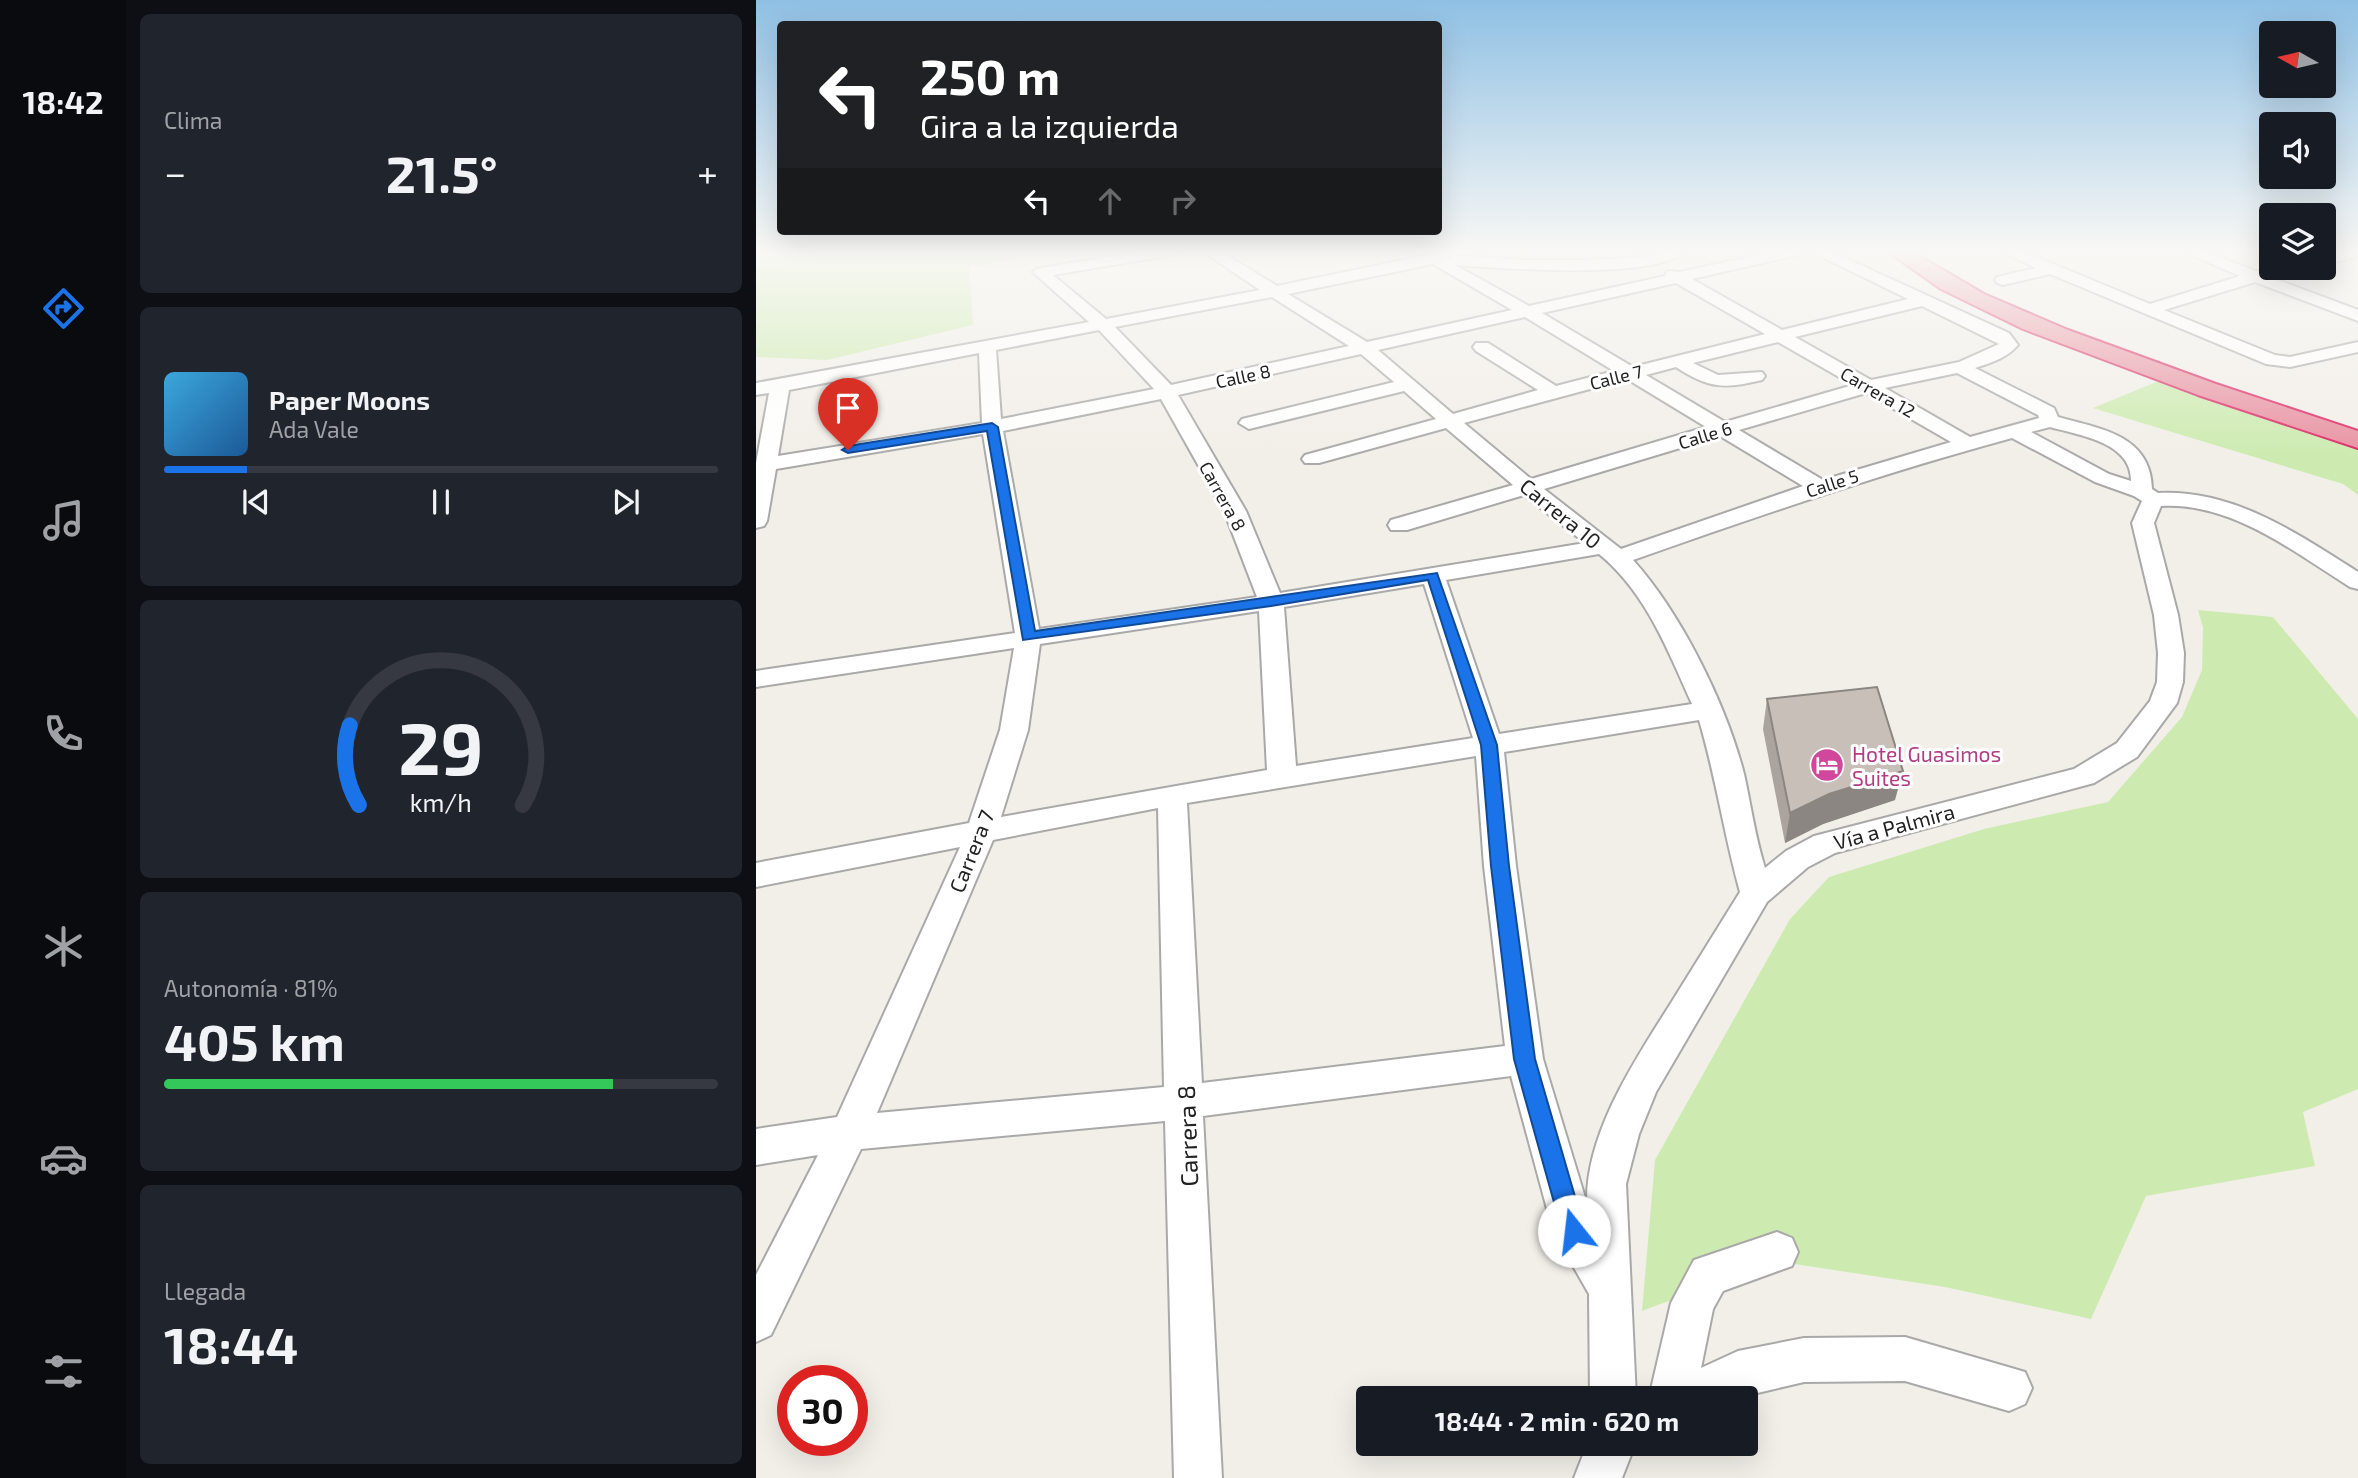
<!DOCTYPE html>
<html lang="es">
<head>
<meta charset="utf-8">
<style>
	body { margin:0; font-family:"Exo 2",sans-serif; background:#20242c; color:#f1f3f6; height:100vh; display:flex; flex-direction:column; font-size:26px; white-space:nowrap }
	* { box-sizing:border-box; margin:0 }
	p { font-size:23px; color:#9ea1a6 }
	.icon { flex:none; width:38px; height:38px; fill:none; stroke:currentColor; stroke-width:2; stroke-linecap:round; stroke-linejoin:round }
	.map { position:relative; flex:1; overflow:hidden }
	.panel { display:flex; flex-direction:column; gap:14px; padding:14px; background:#0d0f14; width:630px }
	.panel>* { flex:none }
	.banner { position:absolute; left:21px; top:21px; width:665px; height:214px; border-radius:7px; box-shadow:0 7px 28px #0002; background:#202124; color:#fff; overflow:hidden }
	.needle { width:46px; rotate:278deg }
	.fabs { position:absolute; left:1503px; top:21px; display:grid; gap:14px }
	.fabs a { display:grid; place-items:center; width:77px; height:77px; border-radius:7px; background:#171b24; box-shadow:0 7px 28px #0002; font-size:35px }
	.speed { position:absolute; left:21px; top:1365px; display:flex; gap:14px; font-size:35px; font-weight:700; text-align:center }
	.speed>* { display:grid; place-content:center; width:91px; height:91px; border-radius:50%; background:#171b24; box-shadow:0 7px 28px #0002; line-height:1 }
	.speed .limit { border:10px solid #d22; background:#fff; color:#111 }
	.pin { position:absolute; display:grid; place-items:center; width:60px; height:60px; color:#fff; margin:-72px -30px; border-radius:50% 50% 50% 0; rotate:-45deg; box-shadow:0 0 7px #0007 }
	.pin .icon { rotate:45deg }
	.me { position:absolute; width:77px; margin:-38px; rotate:344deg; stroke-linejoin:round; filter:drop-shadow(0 0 5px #0008) }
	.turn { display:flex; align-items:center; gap:24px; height:147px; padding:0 28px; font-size:32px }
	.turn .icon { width:91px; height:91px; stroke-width:2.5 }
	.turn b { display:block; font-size:49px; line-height:60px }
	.lanes { display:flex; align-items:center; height:66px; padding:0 28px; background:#0003; justify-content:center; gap:35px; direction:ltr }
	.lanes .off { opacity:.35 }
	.big { font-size:52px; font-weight:700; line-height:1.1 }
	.panel .card { flex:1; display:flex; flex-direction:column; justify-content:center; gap:10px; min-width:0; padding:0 24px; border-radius:10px; background:#20242c }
	.panel .dial { align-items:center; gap:0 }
	.dial svg { height:182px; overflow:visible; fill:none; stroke:#363941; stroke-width:7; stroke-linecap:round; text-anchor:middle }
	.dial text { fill:#f1f3f6; stroke:none }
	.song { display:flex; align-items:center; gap:21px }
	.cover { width:84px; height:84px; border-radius:10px; background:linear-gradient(135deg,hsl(200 70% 55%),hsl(210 70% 35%)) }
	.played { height:7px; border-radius:4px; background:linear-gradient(90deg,#1a73e8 15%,#363941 15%) }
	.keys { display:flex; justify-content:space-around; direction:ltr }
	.heat { display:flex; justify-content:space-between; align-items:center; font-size:38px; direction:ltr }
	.charge { height:10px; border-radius:5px; background:linear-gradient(90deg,#34c759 81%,#363941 0) }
	.trip { position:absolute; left:600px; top:1386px; width:402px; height:70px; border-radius:7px; background:#171b24; box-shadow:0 7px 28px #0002; font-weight:700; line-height:70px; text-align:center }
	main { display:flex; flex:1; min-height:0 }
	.menu { display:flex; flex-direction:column; width:126px; justify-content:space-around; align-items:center; background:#090b0e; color:#9ea1a6 }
	.menu .icon { width:49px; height:49px }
	.menu .selected { color:#1a73e8 }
	.menu b { font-size:32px; color:#f1f3f6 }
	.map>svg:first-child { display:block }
	.grass { fill:#cdebb0 }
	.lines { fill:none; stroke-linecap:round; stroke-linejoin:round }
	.minor-casing { stroke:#a9a9a9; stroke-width:4 }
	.highway-casing { stroke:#dc2a67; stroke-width:4 }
	.minor { fill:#fff; fill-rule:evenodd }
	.highway { fill:#e892a2; fill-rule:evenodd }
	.wall { fill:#aba49e }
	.shaded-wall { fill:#8b8681 }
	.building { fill:#c7bfb8; stroke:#8b8681; stroke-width:2 }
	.route { fill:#1a73e8; stroke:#114b97; stroke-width:2 }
	.labels { text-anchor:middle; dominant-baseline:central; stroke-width:6; stroke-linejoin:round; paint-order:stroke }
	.far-street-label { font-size:18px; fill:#222; stroke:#fff }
	.street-label { font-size:21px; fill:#222; stroke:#fff }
	.hotel-label { font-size:21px; fill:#b23c85; stroke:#fff; text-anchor:start }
	.near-street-label { font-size:24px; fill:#222; stroke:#fff }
</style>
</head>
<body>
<main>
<nav class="menu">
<b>18:42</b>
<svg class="icon selected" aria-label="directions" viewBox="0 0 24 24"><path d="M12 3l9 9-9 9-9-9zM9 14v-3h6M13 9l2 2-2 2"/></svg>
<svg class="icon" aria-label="music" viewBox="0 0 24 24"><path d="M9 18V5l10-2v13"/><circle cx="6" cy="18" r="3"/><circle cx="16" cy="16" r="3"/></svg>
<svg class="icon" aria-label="phone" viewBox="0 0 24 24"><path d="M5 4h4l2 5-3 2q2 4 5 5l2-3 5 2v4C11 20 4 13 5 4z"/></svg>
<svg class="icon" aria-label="climate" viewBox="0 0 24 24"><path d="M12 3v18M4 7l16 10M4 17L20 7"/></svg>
<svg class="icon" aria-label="car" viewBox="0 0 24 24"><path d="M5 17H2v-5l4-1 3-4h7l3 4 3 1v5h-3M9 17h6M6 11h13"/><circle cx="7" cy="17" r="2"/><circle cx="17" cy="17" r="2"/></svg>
<svg class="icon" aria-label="filters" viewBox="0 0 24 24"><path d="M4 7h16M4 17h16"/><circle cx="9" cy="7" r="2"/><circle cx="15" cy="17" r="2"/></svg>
</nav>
<section class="panel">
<div class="card"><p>Clima</p>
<div class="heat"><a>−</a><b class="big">21.5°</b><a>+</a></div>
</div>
<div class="card">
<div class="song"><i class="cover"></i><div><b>Paper Moons</b><p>Ada Vale</p></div></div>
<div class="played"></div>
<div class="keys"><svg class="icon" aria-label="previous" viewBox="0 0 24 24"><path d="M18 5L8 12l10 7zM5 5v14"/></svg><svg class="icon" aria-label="pause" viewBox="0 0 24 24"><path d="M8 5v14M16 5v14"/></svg><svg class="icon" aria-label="next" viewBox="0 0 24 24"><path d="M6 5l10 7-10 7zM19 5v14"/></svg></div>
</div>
<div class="card dial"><svg viewBox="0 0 100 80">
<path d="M14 69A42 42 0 1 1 86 69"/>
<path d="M14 69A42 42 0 0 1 10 34" stroke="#1a73e8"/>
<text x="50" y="56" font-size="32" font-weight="700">29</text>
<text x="50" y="72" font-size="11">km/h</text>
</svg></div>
<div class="card"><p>Autonomía · 81%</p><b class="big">405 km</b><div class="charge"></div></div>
<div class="card"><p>Llegada</p><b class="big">18:44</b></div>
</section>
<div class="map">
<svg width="1602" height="1478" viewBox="0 0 1602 1478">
	<rect width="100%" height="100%" fill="#f2efe9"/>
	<g class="grass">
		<path d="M0,251h312l-99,16 4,58 -146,35 -71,-3z"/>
		<path d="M1405,380l197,67v48l-15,-11 -250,-76z"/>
		<path d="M1442,610l75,7 85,102v370l-55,23 12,54 -169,30 -55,123 -146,-32 -170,-26 -133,50 13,-151 135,-241 39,-42 155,-48 124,-27 74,-85 20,-47 1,-43z"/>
	</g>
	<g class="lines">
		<g class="minor-casing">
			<g id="minor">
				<path d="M386,251h37l-7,4 -119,20 53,44 154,-29 -58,-39h18l57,35 155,-32 92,6h62l60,-3 17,-6h23c-32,30 -185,17 -231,14l74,41 136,-30 2,-5 13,1 96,-21h28l-2,3 -110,25 90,51 126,-31 -98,-48h20l179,82 9,12c-11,13 -28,18 -43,23l79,40 4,9c43,12 93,18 94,72l6,4c75,-4 139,40 200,79v17l-8,-2c-57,-36 -119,-85 -189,-81l-7,17 24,92 6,38 -1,29 -6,21 -40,54 -43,26 -259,70 -27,14 -41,35 -111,190 -17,42 -13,50 10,214h-46l-1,-104 -36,-63 -42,-155 -308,40 19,362h-48l-9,-357 -304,28 -90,186 -15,7v-67l62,-120 -62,10v-36l81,-12 123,-270 -204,40v-24l213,-40 31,-93 14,-82 -258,39v-16l259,-38 -32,-199 -207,35 -9,52 -3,5 -8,2v-65l13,-70 -13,2v-12l333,-61 -53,-47 -3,-3 3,-3zM677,264l79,46 -145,32 -79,-48zM920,283l89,51 -132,33 -91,-54zM516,297l77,49 -178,39 -56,-58zM1166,306l77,38 -40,18 -88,18 -76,-43zM769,317l89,54 -58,15 -68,-43h-12l-3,4 3,4 62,39 -85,24 -75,-64zM343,330l55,59 -153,30 -5,-69zM1022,342l75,43 -128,37 -79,-47 30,-8c33,22 49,22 86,13l3,-4 -3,-4 -44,3 -25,-12zM223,353l3,70 -204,33 11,-66zM605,354l33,28 -152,37 -3,4 10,6 155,-38 32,28 -131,36 -3,4 3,4h14l127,-35 67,57 -122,35 -3,5 3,5h16l117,-35 61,48 -305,50 -34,-82 -68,-116zM1201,373l81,42 1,3 -69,19 -85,-49zM871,379l79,48 -175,52 -67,-56zM1110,393l85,49 -128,38 -84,-50zM405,399l63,112 33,86 -218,32 -36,-198zM1294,427c28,8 82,15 81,54l-22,-7 -78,-42zM964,436l83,50 -182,63 -77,-60zM1256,438l83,44 39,14 8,5 -10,22 22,92 4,38 -1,29 -7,19 -33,42 -43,26 -260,67 -28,15 -21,17c-10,-31 -14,-63 -21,-94 -18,-70 -63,-161 -111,-214 125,-44 250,-87 379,-122zM843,554c47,38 69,97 93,150l-193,30 -53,-154zM668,584l49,154 -177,28 -12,-159zM503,611l8,159 -266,47 27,-87 12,-86zM943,720c17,57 25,115 41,172 -23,37 -46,74 -69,111 -36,57 -86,131 -84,201l-44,-145 -27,-193 -12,-114zM720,756l8,110 21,180 -303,37 -15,-280zM402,808l6,279 -287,26 116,-273z"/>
				<path d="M1245,251h21l128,53 90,-28 -58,-25h21l53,20h13l1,6 88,33v11l-103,-39 -91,28 111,45 15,2 68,-15v10l-68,15 -24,-3 -216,-90 -47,11 -6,-2 -2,-3 2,-3 39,-9z"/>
				<path d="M1584,251h18v5l-34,9v-10z"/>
				<path d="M1021,1232l15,6 6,14 -6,14 -69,25 -10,18 -12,59 37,-17 66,-13 101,-1 120,35 7,16 -7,16 -16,7 -104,-30 -101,1 -68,16h-87l22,-95 23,-43z"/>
				<path d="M829,1444h46v11l-9,23h-48l9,-23z"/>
			</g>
		</g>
		<g class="highway-casing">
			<path id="highway" d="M1131,251h24l73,43 84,36 148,54 142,47v17l-160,-53 -175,-66 -82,-40z"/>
		</g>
		<use href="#minor" class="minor"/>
		<use href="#highway" class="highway"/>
	</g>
	<path class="wall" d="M1011,699l128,101 -72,24 -38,19 -22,-114z"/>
	<path class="shaded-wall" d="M1147,771l-8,29 -72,24 -38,19 5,-30 39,-19z"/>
	<path class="building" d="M1121,687l26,84 -74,23 -39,19 -23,-114z"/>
	<linearGradient id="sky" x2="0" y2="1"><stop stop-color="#8fc0e4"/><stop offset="0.55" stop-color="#f9f8f5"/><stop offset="1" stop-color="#f9f8f5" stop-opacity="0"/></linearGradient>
	<rect width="1602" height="458" fill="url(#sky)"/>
	<path class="route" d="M236,423l6,4 37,204 402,-58 60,172 12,121 26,193 50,172 -3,8 -8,4 -9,-4 -3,-8 -48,-172 -23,-193 -10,-121 -53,-165 -157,26 -248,34 -36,-209 -139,22 -6,-3 6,-4z"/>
	<defs>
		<g id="hotel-disc" transform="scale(1.75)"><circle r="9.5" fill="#d1479c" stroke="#fff"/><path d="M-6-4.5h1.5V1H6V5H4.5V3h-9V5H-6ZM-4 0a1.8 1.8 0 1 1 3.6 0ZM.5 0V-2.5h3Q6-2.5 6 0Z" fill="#fff"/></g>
	</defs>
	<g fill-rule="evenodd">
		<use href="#hotel-disc" x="1071" y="765"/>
	</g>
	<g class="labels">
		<g class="far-street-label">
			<text transform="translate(487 376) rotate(-12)">Calle 8</text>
			<text transform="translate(860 377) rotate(-14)">Calle 7</text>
			<text transform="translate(1122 392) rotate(30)">Carrera 12</text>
			<text transform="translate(949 435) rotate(-17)">Calle 6</text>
			<text transform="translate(1076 483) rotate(-18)">Calle 5</text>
			<text transform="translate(467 496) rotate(61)">Carrera 8</text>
		</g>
		<g class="street-label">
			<text transform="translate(805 513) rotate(39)">Carrera 10</text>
			<text transform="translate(1138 826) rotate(-15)">Vía a Palmira</text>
			<text transform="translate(215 851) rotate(-68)">Carrera 7</text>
		</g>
		<g class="hotel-label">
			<text x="1096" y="753">Hotel Guasimos<tspan x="1096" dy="24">Suites</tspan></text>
		</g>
		<g class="near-street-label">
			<text transform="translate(431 1136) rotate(-92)">Carrera 8</text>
		</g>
	</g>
</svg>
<div class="fabs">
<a><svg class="needle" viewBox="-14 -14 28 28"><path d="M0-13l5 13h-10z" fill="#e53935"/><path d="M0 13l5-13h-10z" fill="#9ea1a6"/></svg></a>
<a><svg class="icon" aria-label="sound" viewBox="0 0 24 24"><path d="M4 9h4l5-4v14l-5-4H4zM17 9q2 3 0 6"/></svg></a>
<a><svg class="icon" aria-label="layers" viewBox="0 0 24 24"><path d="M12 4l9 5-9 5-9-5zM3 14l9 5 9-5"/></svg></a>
</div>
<div class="speed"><div class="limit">30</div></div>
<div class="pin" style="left:92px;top:450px;background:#d93025"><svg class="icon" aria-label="arrive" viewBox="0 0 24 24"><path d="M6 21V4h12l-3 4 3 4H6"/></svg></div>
<svg class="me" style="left:818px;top:1231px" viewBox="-20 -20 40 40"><circle r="19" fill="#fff"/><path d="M0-13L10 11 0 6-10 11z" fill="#1a73e8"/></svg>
<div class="trip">18:44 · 2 min · 620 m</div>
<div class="banner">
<div class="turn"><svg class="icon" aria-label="left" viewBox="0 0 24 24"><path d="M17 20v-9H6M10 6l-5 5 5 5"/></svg><div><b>250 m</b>Gira a la izquierda</div></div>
<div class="lanes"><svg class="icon" aria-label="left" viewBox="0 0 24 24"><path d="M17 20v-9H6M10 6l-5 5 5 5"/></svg><svg class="icon off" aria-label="ahead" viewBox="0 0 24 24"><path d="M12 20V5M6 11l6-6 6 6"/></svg><svg class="icon off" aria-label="right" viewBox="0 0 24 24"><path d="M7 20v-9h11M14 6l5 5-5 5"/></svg></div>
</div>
</div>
</main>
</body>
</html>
